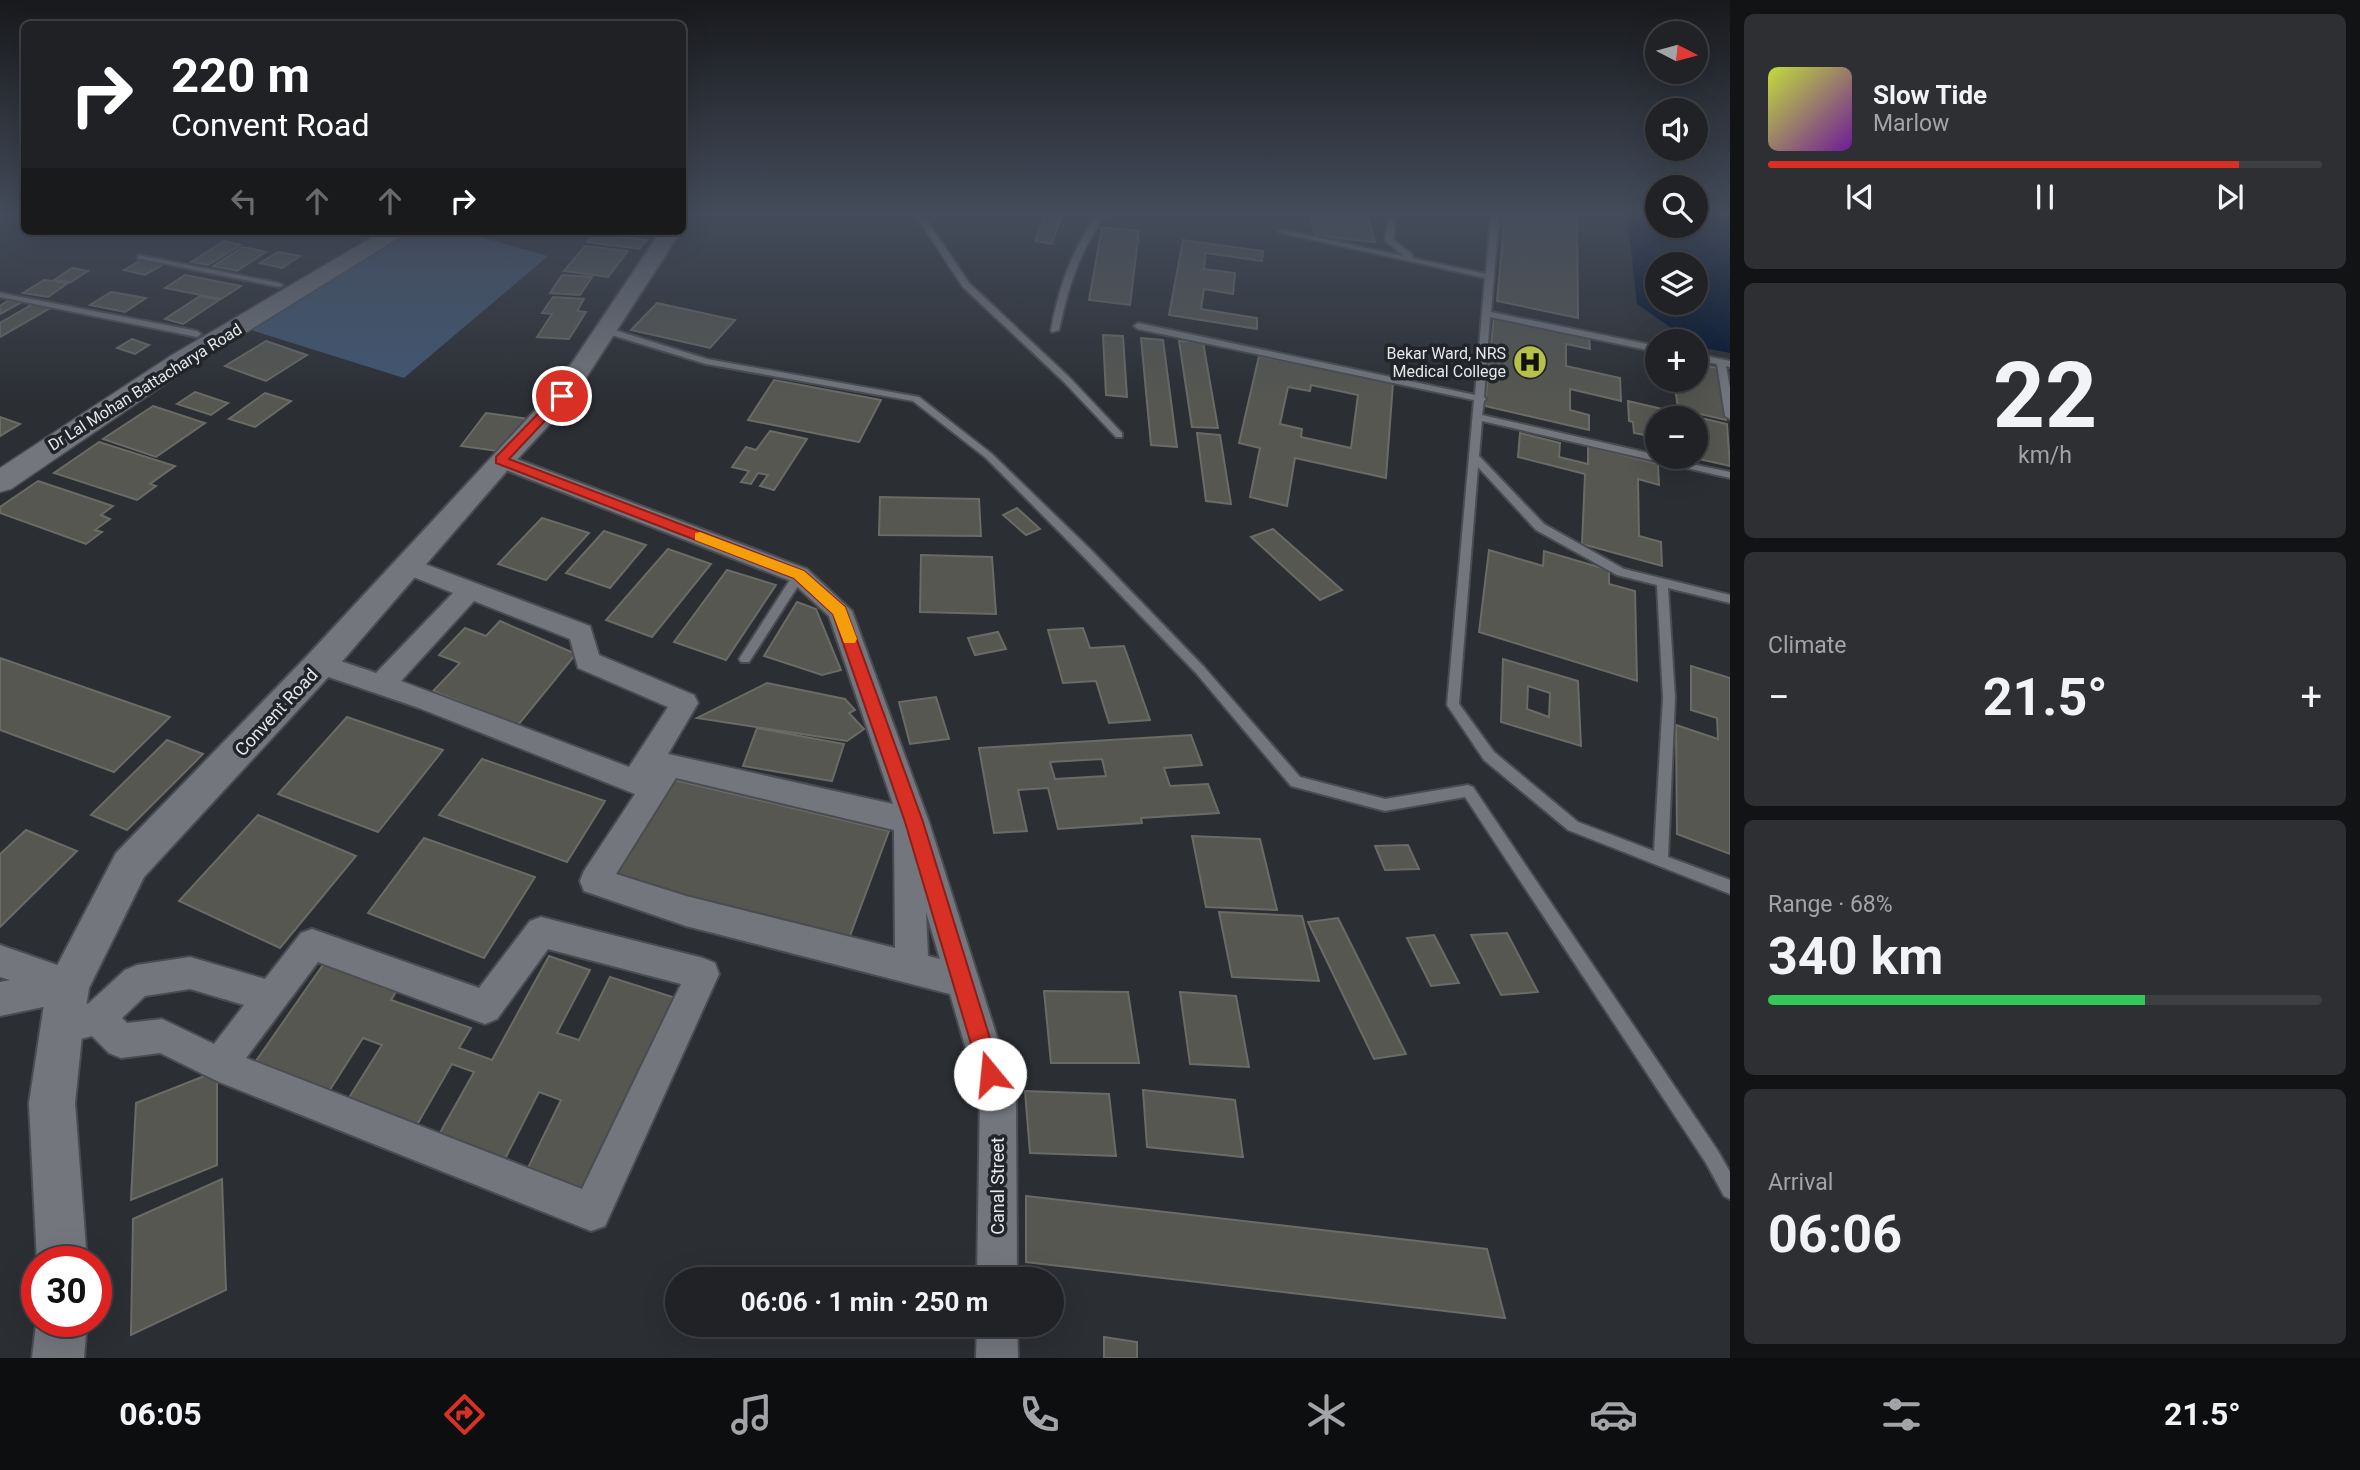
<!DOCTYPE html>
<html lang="en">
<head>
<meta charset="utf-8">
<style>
	body { margin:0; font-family:Roboto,sans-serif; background:#2d2f32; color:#f1f3f6; height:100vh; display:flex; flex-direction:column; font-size:26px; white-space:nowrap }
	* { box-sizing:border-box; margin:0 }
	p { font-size:23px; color:#a2a4a7 }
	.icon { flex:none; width:38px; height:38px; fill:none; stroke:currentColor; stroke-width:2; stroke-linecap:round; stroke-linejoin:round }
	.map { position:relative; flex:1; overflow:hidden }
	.drawer { display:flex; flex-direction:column; gap:14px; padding:14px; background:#121315; width:630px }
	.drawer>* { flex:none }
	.hud { position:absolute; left:21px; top:21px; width:665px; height:214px; border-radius:10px; box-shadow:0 7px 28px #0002,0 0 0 2px #3d3f43; background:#202124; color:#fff; overflow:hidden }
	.needle { width:46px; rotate:96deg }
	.tools { position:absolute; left:1645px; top:21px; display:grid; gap:14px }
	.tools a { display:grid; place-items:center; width:63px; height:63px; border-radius:50%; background:#202226; box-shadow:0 7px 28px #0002,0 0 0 2px #3d3f43; font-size:35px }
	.speed { position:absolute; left:21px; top:1246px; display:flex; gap:14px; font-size:35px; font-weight:700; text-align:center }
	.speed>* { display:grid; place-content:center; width:91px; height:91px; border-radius:50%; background:#202226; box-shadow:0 7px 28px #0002,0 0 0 2px #3d3f43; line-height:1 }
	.speed .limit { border:10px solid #d22; background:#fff; color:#111 }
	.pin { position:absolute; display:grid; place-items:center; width:60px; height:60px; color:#fff; margin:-30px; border:4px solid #fff; border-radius:50%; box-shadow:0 2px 7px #0007 }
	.me { position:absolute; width:77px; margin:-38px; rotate:343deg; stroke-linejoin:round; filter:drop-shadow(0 0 5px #0008) }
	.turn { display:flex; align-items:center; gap:24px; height:147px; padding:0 35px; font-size:32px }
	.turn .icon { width:91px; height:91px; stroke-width:2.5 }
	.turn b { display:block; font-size:49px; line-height:60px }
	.lanes { display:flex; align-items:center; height:66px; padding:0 35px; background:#0003; justify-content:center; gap:35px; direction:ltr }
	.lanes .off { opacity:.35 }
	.big { font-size:52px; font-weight:700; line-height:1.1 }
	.drawer .tile { flex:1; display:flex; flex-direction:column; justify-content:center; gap:10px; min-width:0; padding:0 24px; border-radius:10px; background:#2d2f32 }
	.drawer .dial { align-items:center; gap:0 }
	.dial b { font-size:91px; line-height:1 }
	.song { display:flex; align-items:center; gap:21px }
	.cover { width:84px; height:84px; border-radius:10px; background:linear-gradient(135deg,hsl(70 70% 55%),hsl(280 70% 35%)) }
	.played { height:7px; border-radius:4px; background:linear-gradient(90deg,#d93025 85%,#3d3f43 85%) }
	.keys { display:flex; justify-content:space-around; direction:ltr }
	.heat { display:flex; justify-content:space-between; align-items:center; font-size:38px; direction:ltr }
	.charge { height:10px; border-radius:5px; background:linear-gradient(90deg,#34c759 68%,#3d3f43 0) }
	.trip { position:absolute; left:665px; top:1267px; width:399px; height:70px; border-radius:35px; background:#202226; box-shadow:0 7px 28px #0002,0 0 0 2px #3d3f43; font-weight:700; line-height:70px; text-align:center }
	.menu { display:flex; height:112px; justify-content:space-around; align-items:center; background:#0d0e0f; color:#a2a4a7 }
	.menu .icon { width:49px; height:49px }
	.menu .on { color:#d93025 }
	.menu b { font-size:32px; color:#f1f3f6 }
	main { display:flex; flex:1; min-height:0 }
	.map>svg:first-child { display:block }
	.green { fill:#415773 }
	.water { fill:#00122e; fill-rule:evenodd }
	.building { fill:#565751; stroke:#6a6b65; stroke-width:2; fill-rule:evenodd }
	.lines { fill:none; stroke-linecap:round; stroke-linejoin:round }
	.service-casing { stroke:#4a4c51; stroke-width:4 }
	.minor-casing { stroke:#4a4c51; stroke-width:4 }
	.tertiary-casing { stroke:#4a4c51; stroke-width:4 }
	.secondary-casing { stroke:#4a4c51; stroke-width:3 }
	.service { fill:#73777d; fill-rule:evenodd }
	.minor { fill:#73777d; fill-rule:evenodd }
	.tertiary { fill:#73777d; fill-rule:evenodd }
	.secondary { fill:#73777d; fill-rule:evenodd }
	.route { fill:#d93025; stroke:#8d1f18; stroke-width:2 }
	.slow { fill:#f59e0b }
	.labels { text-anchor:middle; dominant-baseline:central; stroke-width:7; stroke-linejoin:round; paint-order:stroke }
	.far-poi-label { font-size:16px; fill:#e5e7ea; stroke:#212429; text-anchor:end }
	.far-street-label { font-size:16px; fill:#e5e7ea; stroke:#212429 }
	.street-label { font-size:18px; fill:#e5e7ea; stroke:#212429 }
</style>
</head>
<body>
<main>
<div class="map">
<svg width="1730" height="1358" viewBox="0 0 1730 1358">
	<rect width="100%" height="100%" fill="#2b2e33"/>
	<path class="green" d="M407,231h52l89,25 -144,122 -153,-48z"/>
	<path class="water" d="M1627,213h30v13h39v-13l34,4v136l-31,-6 -3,-6h-6l-53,-37zM1657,264h39v39h-39z"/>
	<g class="building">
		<path d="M1045,213h17l-10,31 -17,-3z"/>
		<path d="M1310,213h57l8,29 -60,-6z"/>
		<path d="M1505,213h72l1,105 -81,-17z"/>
		<path d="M1102,227l37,4 -9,74 -41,-5z"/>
		<path d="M595,233l52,7 -8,9 -52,-7z"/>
		<path d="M1183,240l80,11 -1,10 -56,-8 -2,16 31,4 -2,21 -29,-5 -3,20 56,9v11l-88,-14z"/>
		<path d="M224,241l17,4 -33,20 -17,-3z"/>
		<path d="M585,246l43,5 -20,26 -44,-6z"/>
		<path d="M243,247l23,5 -29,19 -24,-5z"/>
		<path d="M278,252l22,4 -18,12 -22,-5z"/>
		<path d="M143,259l21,5 -19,11 -21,-5z"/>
		<path d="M72,268l16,3 -17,11 -17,-2z"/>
		<path d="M185,275l56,11 -20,13 -56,-11z"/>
		<path d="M562,275l30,2 -12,18 -30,-2z"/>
		<path d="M44,280l24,3 -20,14 -25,-4z"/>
		<path d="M111,292l35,6 -21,14 -35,-7z"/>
		<path d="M200,296l19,4 -36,24 -18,-5z"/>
		<path d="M553,297l31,2 -7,12 9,1 -17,27 -32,-2 15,-23 -10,-1z"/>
		<path d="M9,300l13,2 -22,12v-8z"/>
		<path d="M657,303l78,17 -25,28 -79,-18z"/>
		<path d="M33,304l19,3 -52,30v-14z"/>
		<path d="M1494,316l95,21 1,12 -24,-5v22l54,12 1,23 -51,-12v21l19,5v15l-104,-24z"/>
		<path d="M1103,335l20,1 4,61 -21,-2z"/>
		<path d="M1141,338l22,2 14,107 -26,-2z"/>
		<path d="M132,339l17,6 -14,9 -18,-6z"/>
		<path d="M266,341l41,14 -41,26 -41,-15z"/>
		<path d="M1179,341l24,1 15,86 -26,-1z"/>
		<path d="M1259,356l134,27 -7,95 -91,-20 -8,48 -37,-9 10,-49 -21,-5zM1311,385l47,10 -7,53 -50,-11 1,-8 -22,-5 8,-37 22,4z"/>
		<path d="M1696,363l21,5 9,52 -48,-11 -4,-29h22z"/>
		<path d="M774,380l107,20 -22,42 -111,-22z"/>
		<path d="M195,392l33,11 -17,12 -34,-11z"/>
		<path d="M265,393l26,8 -36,26 -26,-8z"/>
		<path d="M1628,401l99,23 3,42 -40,-9h6v-39h-39v31l-2,-1 -1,-11 -20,-4 -1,-11 -4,-1z"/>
		<path d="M153,406l52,17 -49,34 -53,-18z"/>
		<path d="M486,413l43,6 -24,33 -44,-6z"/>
		<path d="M0,417l20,7 -20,12z"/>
		<path d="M770,431l37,8 -33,51 -14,-4 8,-11 -10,-2 -7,11 -10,-2 8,-11 -17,-4 14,-20 10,3z"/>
		<path d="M1197,433l23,2 11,69 -25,-3z"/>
		<path d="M1520,433l40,10 -1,14 29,7v-18l70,18 1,21 -21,-6 1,57 22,6 1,24 -80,-22 3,-70 -67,-17z"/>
		<path d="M99,442l76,24 -25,18 6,2 -19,14 -83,-27z"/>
		<path d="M38,481l75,25 -12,9 9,4 -15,11 7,2 -16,12 -86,-31v-6z"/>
		<path d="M880,497l99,2 2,37 -102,-1z"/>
		<path d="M1017,508l23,21 -14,6 -23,-20z"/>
		<path d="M542,518l47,15 -43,47 -48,-16z"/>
		<path d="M1273,529l69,61 -22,10 -69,-63z"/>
		<path d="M604,531l42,14 -36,43 -44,-15z"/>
		<path d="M668,549l43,15 -59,73 -46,-17z"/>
		<path d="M1489,550l54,16 1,-15 65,19v14l26,7 2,90 -158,-49z"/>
		<path d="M921,555l71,2 4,57 -76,-2z"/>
		<path d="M727,570l49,15 -50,75 -52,-18z"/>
		<path d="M797,602l19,7 25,61 -19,5 -58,-19z"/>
		<path d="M500,621l76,33 -58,71 -85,-34 27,-28 -21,-8 26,-27 21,8z"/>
		<path d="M1083,628l7,20 34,-2 26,74 -41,3 -13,-42 -33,2 -15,-53z"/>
		<path d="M998,632l8,17 -31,6 -7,-17z"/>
		<path d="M0,658l170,59 -56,55 -114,-42z"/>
		<path d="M1503,659l75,22 3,65 -80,-24zM1528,686l22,7 -1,24 -22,-8z"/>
		<path d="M1691,666l39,12v176l-53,-20 -1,-109 42,14 -1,-21 -26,-8z"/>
		<path d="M767,683l78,16 10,11 -6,3 15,16 -17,12 -150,-23z"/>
		<path d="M936,697l13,42 -39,5 -11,-42z"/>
		<path d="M347,717l96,33 -65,82 -100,-38z"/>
		<path d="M757,728l87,16 -12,37 -89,-15z"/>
		<path d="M1191,735l11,30 -38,3 6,18 38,-2 11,29 -78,5 1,5 -84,6 -10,-41 -30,2 9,41 -33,2 -15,-85zM1102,759l4,17 -51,3 -5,-17z"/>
		<path d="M167,740l36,14 -76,76 -36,-15z"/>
		<path d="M482,759l123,42 -38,61 -128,-47z"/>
		<path d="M666,778l223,53 -41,110 -237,-61z"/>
		<path d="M258,815l98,41 -76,92 -101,-47z"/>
		<path d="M26,830l51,21 -77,76v-73z"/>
		<path d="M1192,836l68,3 17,71 -71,-3z"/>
		<path d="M424,838l111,39 -51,81 -116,-45z"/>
		<path d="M1408,845l11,24 -34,1 -10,-24z"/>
		<path d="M1219,912l83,4 17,65 -87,-4z"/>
		<path d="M1338,918l68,136 -32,5 -66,-137z"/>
		<path d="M1507,933l31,59 -37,3 -30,-60z"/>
		<path d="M1434,935l25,48 -28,3 -24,-48z"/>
		<path d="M549,956l41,14 -33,63 22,7 31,-63 66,21 -46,105 -6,-2 -42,92 -56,-21 35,-72 -22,-8 -36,71 -66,-25 37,-66 -22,-8 -38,66 -69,-26 37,-59 -19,-7 -37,58 -75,-28 74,-106 74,25 -8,13 80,28 -12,20 33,12z"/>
		<path d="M1044,991l84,1 11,71h-88z"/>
		<path d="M1180,992l56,4 13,71 -59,-3z"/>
		<path d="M217,1071v94l-86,35 5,-97z"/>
		<path d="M1143,1090l92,10 8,57 -96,-10z"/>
		<path d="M1025,1091l84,3 7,62 -86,-3z"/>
		<path d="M222,1179l4,111 -95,45 2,-116z"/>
		<path d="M1026,1196l461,53 18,69 -479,-56z"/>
		<path d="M1104,1337l33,5v16h-33z"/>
	</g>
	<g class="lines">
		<g class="service-casing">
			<g id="service">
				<path d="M914,213h8l47,70 100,94 53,56v4h-6l-53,-56 -100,-94z"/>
				<path d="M1099,213h8c-27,36 -39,74 -48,117l-7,2 -1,-2c8,-43 21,-82 48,-117z"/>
				<path d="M1389,213h8l-4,27 19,14v4l74,16 5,-61h8l-8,99 166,34v6l-167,-35 -6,80 2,2 -2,2 -2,14 175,40v2l73,15v6l-248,-57 -3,35 65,68 80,45 106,26v8l-62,-15 7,110 -7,159 62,23v14l-162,-64 -84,-70 -37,-55 27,-305 -336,-71 -4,-3 4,-3 337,72 10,-117 -207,-46 4,-2 122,26 -19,-15zM1478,467l58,63 81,45 40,10 6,113 -9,153 -76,-29 -84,-70 -35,-48z"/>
				<path d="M138,255l141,28 4,2 -4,2 -138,-28h-3z"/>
				<path d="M0,293l197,38 4,3 -4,3 -197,-40z"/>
				<path d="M605,327l102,32 212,38 73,57 99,96 113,117 96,110 85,22 83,-14 5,2 245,364 12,21v27l-6,-3 -18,-33 -241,-366 -80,14 -94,-25 -95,-113 -113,-117 -97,-98 -73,-57 -207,-37 -104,-32v-4z"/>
				<path d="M1696,354l34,7v6l-4,-1 4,22v31l-5,-3 -8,-52 -21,-4z"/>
				<path d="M799,571l6,4 -56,87h-8l-2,-3 2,-3 54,-84z"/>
			</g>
		</g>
		<g class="minor-casing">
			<g id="minor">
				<path d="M501,453l306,116 45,42 77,211 87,275 1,182h-40l3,-182 -30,-103 -264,-68 -102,-35 -4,-10 4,-10 51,-77 -216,-86 -108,-37 -4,-7 4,-7 9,-3 56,19 77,-80 -52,-21 -4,-6 4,-6 8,-2 181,68 9,29 95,40 4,8 -30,51 225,50 -64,-188 -38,-35 -298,-116 -3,-5zM474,601l96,38 8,29 90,39 -39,60 -228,-86zM676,778l218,52 1,118 -209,-52 -70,-22zM926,912l14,47 -12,-3z"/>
				<path d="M541,917l162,41 12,5 4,11 -114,252 -14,5 -372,-149 -59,-29 -39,5 -12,-5 -17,-17 -11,3 -12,-5 -5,-12 5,-12 20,-7 36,-33 12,-5 53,-8 75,22 36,-46 11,-4 167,59 51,-67zM548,949l133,35 -99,205 -336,-131 72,-96 167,62 12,-5zM190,989l54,16 -30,39 -52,-25 -35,4 -5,-5 23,-22z"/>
				<path d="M0,945l80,28 5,12 -5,12 -13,5 -67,14v-34l10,-2 -10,-3z"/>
				<path d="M977,1325h40l1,33h-42z"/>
			</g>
		</g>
		<g class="tertiary-casing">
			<g id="tertiary">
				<path d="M661,231h20l-110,170 -60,65 -179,207 -188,204 -55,111 -6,38 -8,77 12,159h-50l-8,-159 18,-118 69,-132 192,-198 245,-264z"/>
				<path d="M37,1317v4h50l-3,37h-52z"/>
			</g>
		</g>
		<g class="secondary-casing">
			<path id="secondary" d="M383,231h27l-220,136 -179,122 -11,3v-24l172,-113z"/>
		</g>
		<use href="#service" class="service"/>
		<use href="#minor" class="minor"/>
		<use href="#tertiary" class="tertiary"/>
		<use href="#secondary" class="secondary"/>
	</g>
	<linearGradient id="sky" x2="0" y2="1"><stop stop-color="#18191c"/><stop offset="0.53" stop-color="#444c5b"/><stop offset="1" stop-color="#444c5b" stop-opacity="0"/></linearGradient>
	<rect width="1730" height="403" fill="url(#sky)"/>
	<path class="route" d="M558,393l10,3 -59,63 295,112 41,36 78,215 78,252 -3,7 -8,3 -7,-3 -3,-7 -75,-252 -72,-208 -39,-36 -298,-115v-6z"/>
	<path class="slow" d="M700,532l104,39 41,36 12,32 -2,4h-11l-11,-29 -39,-36 -99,-38v-7z"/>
	<defs>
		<g id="hospital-disc" transform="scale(1.75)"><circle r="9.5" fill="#b6c148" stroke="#212429"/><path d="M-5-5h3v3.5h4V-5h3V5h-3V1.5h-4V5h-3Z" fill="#111"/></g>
	</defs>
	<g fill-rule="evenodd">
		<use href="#hospital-disc" x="1530" y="362"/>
	</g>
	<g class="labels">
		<g class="far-poi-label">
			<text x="1506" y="353">Bekar Ward, NRS<tspan x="1506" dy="18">Medical College</tspan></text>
		</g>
		<g class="far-street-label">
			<text transform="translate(145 387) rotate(-32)">Dr Lal Mohan Battacharya Road</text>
		</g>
		<g class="street-label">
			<text transform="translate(276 712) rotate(-47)">Convent Road</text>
			<text transform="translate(997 1186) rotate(-90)">Canal Street</text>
		</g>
	</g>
</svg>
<div class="tools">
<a><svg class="needle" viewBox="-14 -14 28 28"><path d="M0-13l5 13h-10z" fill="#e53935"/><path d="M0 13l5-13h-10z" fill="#a2a4a7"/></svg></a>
<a><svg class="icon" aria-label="sound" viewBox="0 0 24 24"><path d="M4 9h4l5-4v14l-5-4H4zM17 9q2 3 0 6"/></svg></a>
<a><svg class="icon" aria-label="search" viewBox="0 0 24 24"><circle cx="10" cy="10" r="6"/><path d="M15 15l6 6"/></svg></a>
<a><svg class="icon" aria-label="layers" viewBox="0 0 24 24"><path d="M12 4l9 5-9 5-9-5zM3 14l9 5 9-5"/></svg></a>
<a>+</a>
<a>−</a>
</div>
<div class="speed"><div class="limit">30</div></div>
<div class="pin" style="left:562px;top:396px;background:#d93025"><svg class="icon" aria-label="arrive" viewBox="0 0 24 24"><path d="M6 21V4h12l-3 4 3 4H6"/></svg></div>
<svg class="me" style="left:990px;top:1074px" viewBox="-20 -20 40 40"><circle r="19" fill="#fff"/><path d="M0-13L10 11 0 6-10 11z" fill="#d93025"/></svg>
<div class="trip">06:06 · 1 min · 250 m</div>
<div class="hud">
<div class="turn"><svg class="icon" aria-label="right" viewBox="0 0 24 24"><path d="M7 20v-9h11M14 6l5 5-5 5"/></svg><div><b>220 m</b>Convent Road</div></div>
<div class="lanes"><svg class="icon off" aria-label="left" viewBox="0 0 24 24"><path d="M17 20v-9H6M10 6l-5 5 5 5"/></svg><svg class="icon off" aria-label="ahead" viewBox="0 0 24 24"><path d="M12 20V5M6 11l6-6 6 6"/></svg><svg class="icon off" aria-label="ahead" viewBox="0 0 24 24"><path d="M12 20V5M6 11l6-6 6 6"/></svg><svg class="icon" aria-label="right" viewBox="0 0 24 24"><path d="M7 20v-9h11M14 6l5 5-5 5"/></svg></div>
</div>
</div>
<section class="drawer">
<div class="tile">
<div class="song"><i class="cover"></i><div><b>Slow Tide</b><p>Marlow</p></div></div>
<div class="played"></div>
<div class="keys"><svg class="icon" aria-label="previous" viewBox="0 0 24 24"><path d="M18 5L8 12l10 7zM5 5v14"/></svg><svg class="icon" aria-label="pause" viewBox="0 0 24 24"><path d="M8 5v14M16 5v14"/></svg><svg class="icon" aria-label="next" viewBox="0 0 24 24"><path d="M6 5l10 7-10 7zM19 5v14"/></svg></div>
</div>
<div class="tile dial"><b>22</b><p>km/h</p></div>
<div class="tile"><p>Climate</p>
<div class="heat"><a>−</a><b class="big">21.5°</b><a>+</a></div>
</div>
<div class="tile"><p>Range · 68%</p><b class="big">340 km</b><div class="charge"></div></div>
<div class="tile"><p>Arrival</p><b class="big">06:06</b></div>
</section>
</main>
<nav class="menu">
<b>06:05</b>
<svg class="icon on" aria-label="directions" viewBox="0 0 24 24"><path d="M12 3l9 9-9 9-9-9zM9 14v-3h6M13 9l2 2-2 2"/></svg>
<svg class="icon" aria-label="music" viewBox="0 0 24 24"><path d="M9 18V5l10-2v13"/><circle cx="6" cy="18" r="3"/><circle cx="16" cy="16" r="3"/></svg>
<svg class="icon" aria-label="phone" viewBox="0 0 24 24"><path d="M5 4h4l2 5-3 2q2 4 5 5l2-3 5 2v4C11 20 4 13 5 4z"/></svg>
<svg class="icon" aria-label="climate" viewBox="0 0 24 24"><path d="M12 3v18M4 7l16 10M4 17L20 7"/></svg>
<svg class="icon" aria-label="car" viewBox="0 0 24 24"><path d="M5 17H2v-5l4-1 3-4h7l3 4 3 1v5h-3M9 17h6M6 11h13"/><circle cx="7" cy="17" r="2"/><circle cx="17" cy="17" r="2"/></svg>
<svg class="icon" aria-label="filters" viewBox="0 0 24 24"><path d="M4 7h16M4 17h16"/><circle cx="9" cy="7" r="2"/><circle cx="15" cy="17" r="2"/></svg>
<b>21.5°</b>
</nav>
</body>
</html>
